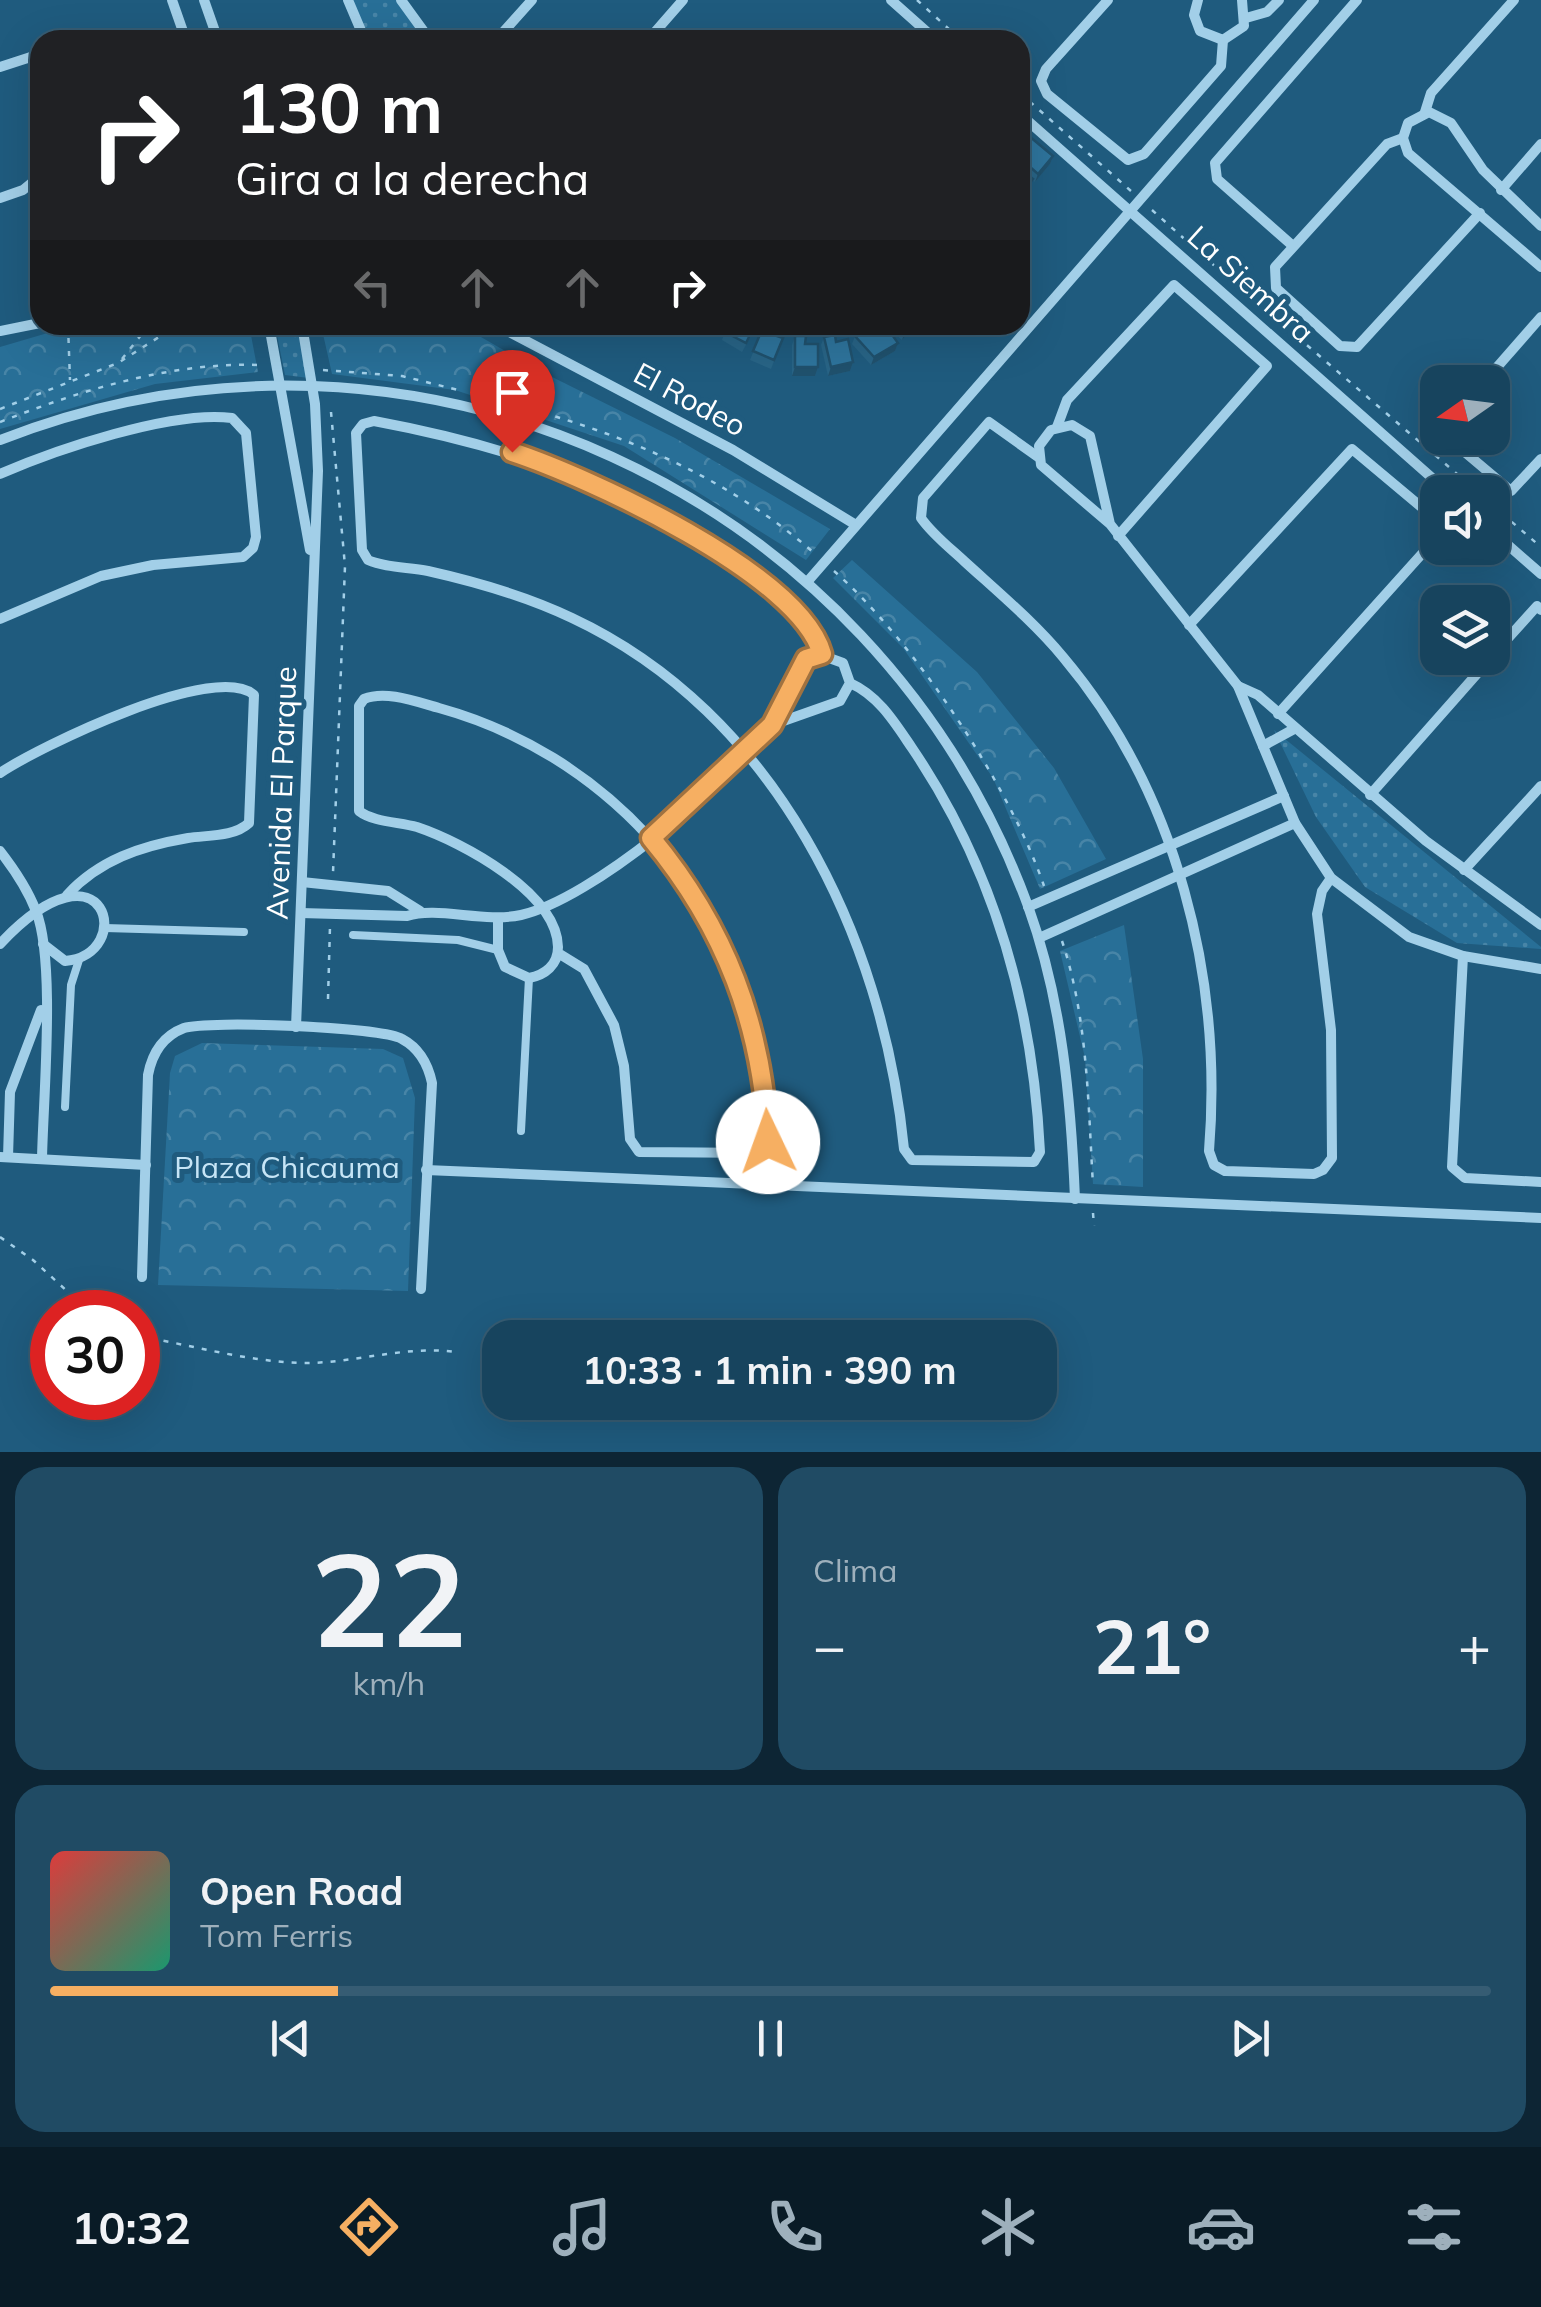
<!DOCTYPE html>
<html lang="es">
<head>
<meta charset="utf-8">
<style>
	body { margin:0; font-family:Mulish,sans-serif; background:#204b64; color:#f1f3f6; height:100vh; display:flex; flex-direction:column; font-size:38px; white-space:nowrap }
	* { box-sizing:border-box; margin:0 }
	p { font-size:32px; color:#9eb0bc }
	.icon { flex:none; width:55px; height:55px; fill:none; stroke:currentColor; stroke-width:2; stroke-linecap:round; stroke-linejoin:round }
	.map { position:relative; height:1452px; overflow:hidden }
	.details { display:flex; flex-direction:column; gap:15px; padding:15px; background:#0d2534; flex:1 }
	.details>* { flex:none }
	.top-card { position:absolute; left:30px; top:30px; width:1000px; height:305px; border-radius:30px; box-shadow:0 10px 40px #0002,0 0 0 2px #365c73; background:#202124; color:#fff; overflow:hidden }
	.needle { width:65px; rotate:256deg }
	.buttons { position:absolute; left:1420px; top:365px; display:grid; gap:20px }
	.buttons a { display:grid; place-items:center; width:90px; height:90px; border-radius:20px; background:#17445e; box-shadow:0 10px 40px #0002,0 0 0 2px #365c73; font-size:50px }
	.speed { position:absolute; left:30px; top:1290px; display:flex; gap:20px; font-size:50px; font-weight:700; text-align:center }
	.speed>* { display:grid; place-content:center; width:130px; height:130px; border-radius:50%; background:#17445e; box-shadow:0 10px 40px #0002,0 0 0 2px #365c73; line-height:1 }
	.speed .limit { border:15px solid #d22; background:#fff; color:#111 }
	.pin { position:absolute; display:grid; place-items:center; width:85px; height:85px; color:#fff; margin:-102px -42px; border-radius:50% 50% 50% 0; rotate:-45deg; box-shadow:0 0 10px #0007 }
	.pin .icon { rotate:45deg }
	.me { position:absolute; width:110px; margin:-55px; rotate:357deg; stroke-linejoin:round; filter:drop-shadow(0 0 8px #0008) }
	.turn { display:flex; align-items:center; gap:35px; height:210px; padding:0 40px; font-size:45px }
	.turn .icon { width:130px; height:130px; stroke-width:2.5 }
	.turn b { display:block; font-size:70px; line-height:85px }
	.lanes { display:flex; align-items:center; height:95px; padding:0 40px; background:#0003; justify-content:center; gap:50px; direction:ltr }
	.lanes .off { opacity:.35 }
	.big { font-size:75px; font-weight:700; line-height:1.1 }
	.details .tile { flex:1; display:flex; flex-direction:column; justify-content:center; gap:15px; min-width:0; padding:0 35px; border-radius:30px; background:#204b64 }
	.details .dial { align-items:center; gap:0 }
	.dial b { font-size:130px; line-height:1 }
	.song { display:flex; align-items:center; gap:30px }
	.cover { width:120px; height:120px; border-radius:15px; background:linear-gradient(135deg,hsl(0 70% 55%),hsl(160 70% 35%)) }
	.played { height:10px; border-radius:5px; background:linear-gradient(90deg,#f6af62 20%,#365c73 20%) }
	.keys { display:flex; justify-content:space-around; direction:ltr }
	.heat { display:flex; justify-content:space-between; align-items:center; font-size:55px; direction:ltr }
	.details .tiles { flex:1; display:grid; gap:15px; grid-template-columns:1fr 1fr }
	.tile:last-child { grid-column:span 2 }
	.trip { position:absolute; left:482px; top:1320px; width:575px; height:100px; border-radius:30px; background:#17445e; box-shadow:0 10px 40px #0002,0 0 0 2px #365c73; font-weight:700; line-height:100px; text-align:center }
	.menu { display:flex; height:160px; justify-content:space-around; align-items:center; background:#091b26; color:#9eb0bc }
	.menu .icon { width:70px; height:70px }
	.menu .selected { color:#f6af62 }
	.menu b { font-size:45px; color:#f1f3f6 }
	.map>svg:first-child { display:block }
	.grass { fill:url(#grass-dots) }
	.park { fill:url(#park-crowns) }
	.lines { fill:none; stroke-linecap:round; stroke-linejoin:round }
	.path { stroke:#a2cfe8; stroke-width:2.5; stroke-dasharray:5 8; stroke-linecap:butt }
	.service { stroke:#a2cfe8; stroke-width:8 }
	.minor { stroke:#a2cfe8; stroke-width:10 }
	.wall { fill:#286486 }
	.shaded-wall { fill:#20516d }
	.building { fill:#2e749c; stroke:#20516d; stroke-width:2.5 }
	.route-casing { stroke:#a07240; stroke-width:25 }
	.route { stroke:#f6af62; stroke-width:18 }
	.labels { text-anchor:middle; dominant-baseline:central; stroke-width:10; stroke-linejoin:round; paint-order:stroke }
	.street-label { font-size:30px; fill:#fff; stroke:#1f5b7e }
	.park-label { font-size:30px; fill:#c6e5f6; stroke:#1f5b7e }
</style>
</head>
<body>
<div class="map">
<svg width="1541" height="1452" viewBox="0 0 1541 1452">
	<defs>
		<pattern id="grass-dots" width="8" height="8" patternUnits="userSpaceOnUse" patternTransform="scale(2.5)"><rect width="8" height="8" fill="#286f97"/><path d="M2 2h.1M6 6h.1" fill="none" stroke="#4885a7" stroke-width="1.8" stroke-linecap="round"/></pattern>
		<pattern id="park-crowns" width="20" height="18" patternUnits="userSpaceOnUse" patternTransform="scale(2.5)"><rect width="20" height="18" fill="#286f97"/><path d="M2 6a3 3 0 1 1 6 0M12 15a3 3 0 1 1 6 0" fill="none" stroke="#4885a7"/></pattern>
	</defs>
	<rect width="100%" height="100%" fill="#1f5b7e"/>
	<g class="grass">
		<path d="M351,0h45l28,40h-55z"/>
		<path d="M275,325h22l12,53 -24,-3z"/>
		<path d="M1274,730l267,217v2l-84,-6 -92,-56 -49,-70z"/>
	</g>
	<g class="park">
		<path d="M75,325h174l9,47 -103,12 -155,45v-82z"/>
		<path d="M321,325h139l80,46 135,67 155,91 -24,31 -182,-114 -169,-56 -123,-16z"/>
		<path d="M852,560l125,112 77,96 52,91 -66,30 -47,-111 -90,-130 -70,-70z"/>
		<path d="M1124,925l19,134v128l-50,-3 -8,-126 -25,-107z"/>
		<path d="M202,1043l181,6 20,9 12,40 -7,193 -250,-6 12,-212 5,-17z"/>
	</g>
	<g class="lines">
		<g class="path">
			<path d="M917,0l44,40"/>
			<path d="M1020,93l111,98"/>
			<path d="M1152,210l65,58"/>
			<path d="M1238,286l240,206"/>
			<path d="M68,325l2,55"/>
			<path d="M122,359l27,-34"/>
			<path d="M323,370l79,6 56,14"/>
			<path d="M480,396c123,30 236,72 333,156"/>
			<path d="M0,409l118,-46 60,-38"/>
			<path d="M331,412l14,154 -12,307"/>
			<path d="M0,422c82,-32 171,-60 260,-57"/>
			<path d="M1492,505l49,42"/>
			<path d="M834,571c79,69 176,215 210,315"/>
			<path d="M1062,941c26,78 26,163 31,244"/>
			<path d="M328,999l2,-73"/>
			<path d="M1093,1213l1,13"/>
			<path d="M0,1237l33,23 57,52"/>
			<path d="M138,1336c53,9 107,25 162,27 53,1 103,-18 156,-11"/>
		</g>
		<g class="service">
			<path d="M105,928l139,4"/>
			<path d="M353,935l105,5 40,10"/>
			<path d="M65,1107l6,-122 8,-25"/>
			<path d="M521,1131l8,-153"/>
		</g>
		<g class="minor">
			<path d="M172,0l14,40"/>
			<path d="M204,0l14,40"/>
			<path d="M348,0l17,40"/>
			<path d="M401,0l29,40"/>
			<path d="M891,0l45,40"/>
			<path d="M1108,0l-62,69 -5,12 6,13 81,66 16,-6 77,-88 2,-26"/>
			<path d="M1198,0l-4,15 6,16 23,9 21,-14 -2,-26"/>
			<path d="M1246,18l21,-6 12,-12"/>
			<path d="M496,40l36,-40"/>
			<path d="M648,40l35,-40"/>
			<path d="M0,67l40,-13"/>
			<path d="M1425,112l6,-19 83,-93"/>
			<path d="M1020,114l428,378"/>
			<path d="M1403,138l-16,6 -112,123 1,21 64,58 17,1 123,-134"/>
			<path d="M1501,190l40,-46"/>
			<path d="M0,198l23,-8 17,-14"/>
			<path d="M1541,226l-58,-56 -32,-47 -22,-11 -21,11 -5,15 5,15 133,114"/>
			<path d="M1293,246l-76,-67 -2,-16 142,-163"/>
			<path d="M269,325l41,225"/>
			<path d="M496,325l237,125 123,75"/>
			<path d="M786,325l15,5 17,-5"/>
			<path d="M816,326l20,5 11,-6"/>
			<path d="M0,331l40,-8"/>
			<path d="M1484,382l57,-65"/>
			<path d="M1057,427l10,-27 107,-115 93,81 -149,170"/>
			<path d="M1448,438l63,53 30,-32"/>
			<path d="M0,440c412,-162 876,51 1028,466 34,94 43,194 47,293"/>
			<path d="M1038,457l-49,-35 -66,76 -2,20c11,16 29,30 43,43 34,31 70,61 99,96 114,135 160,321 146,494l5,14 11,6 89,3 9,-4 9,-12 -1,-128 -14,-116 5,-23 9,-13"/>
			<path d="M0,474c55,-24 172,-64 232,-56l14,15 10,104 -3,11 -10,9 -90,8 -52,11 -101,43"/>
			<path d="M1110,524l-20,-88 -18,-11 -21,5 -12,16 2,19 69,59 128,162 57,137 36,55 78,59 54,19 78,13"/>
			<path d="M1492,531l49,43"/>
			<path d="M808,581l506,-581"/>
			<path d="M1189,625l163,-176 86,72"/>
			<path d="M821,655c-7,-30 -30,-45 -52,-64 -114,-97 -250,-143 -395,-170l-11,3 -7,9 6,117 6,10c18,8 40,7 60,11 49,11 98,25 144,47 203,95 311,317 332,531l8,11 122,2 6,-10c-7,-145 -46,-283 -128,-404 -17,-25 -33,-52 -62,-65"/>
			<path d="M1492,656l45,-50 4,4"/>
			<path d="M1238,686l20,9 168,146 115,84"/>
			<path d="M1278,714l160,-178"/>
			<path d="M1263,746l31,-17"/>
			<path d="M0,773c39,-26 215,-112 254,-78l-5,128c-15,14 -41,12 -61,15 -47,8 -89,22 -121,57"/>
			<path d="M1370,795l121,-137"/>
			<path d="M0,851c14,18 28,39 36,60 20,50 7,189 6,248"/>
			<path d="M1464,870l77,-84"/>
			<path d="M302,882l86,9 32,20"/>
			<path d="M1028,907l256,-111"/>
			<path d="M301,913l106,3c30,-10 77,7 114,-1 71,-16 205,-130 249,-188 14,-19 23,-47 36,-68l15,-4 22,8 7,20 -10,18 -68,24"/>
			<path d="M498,918v32l7,17 24,11c16,-3 29,-13 29,-31 -1,-54 -96,-105 -141,-120 -18,-5 -44,-5 -58,-16v-105l5,-7c22,-9 53,3 75,9 163,45 288,181 320,347 6,28 17,72 3,98l-123,-1 -9,-13 -6,-73 -10,-41 -30,-56 -26,-16"/>
			<path d="M1039,938l256,-115"/>
			<path d="M0,944c107,-114 137,11 65,17l-22,-17"/>
			<path d="M1463,956l-11,211 13,11 76,4"/>
			<path d="M296,1027l22,-556 -3,-67 -13,-79"/>
			<path d="M0,1157l146,8"/>
			<path d="M8,1157l2,-65 31,-82"/>
			<path d="M426,1170l1115,48"/>
			<path d="M142,1277l6,-202c4,-21 15,-39 36,-47 24,-8 198,-1 218,11 17,9 26,25 30,44l-11,206"/>
		</g>
	</g>
	<g class="wall">
		<path d="M1022,144l31,12 -3,8 -15,18 -2,-2 -3,8 -10,12v-40l3,-4 -3,-5z"/>
		<path d="M708,325h13l-3,6z"/>
		<path d="M764,325l7,9 12,4 -12,31 -21,-9z"/>
		<path d="M872,325h43l-13,15 -17,-15 13,18 -3,8 -24,14 -19,-21 3,-8z"/>
		<path d="M754,331l-12,21 -20,-12 3,-8z"/>
		<path d="M795,336l10,8 13,23 -3,9h-23v-31z"/>
		<path d="M824,337l12,5 17,20 -3,9 -22,5 -7,-31z"/>
	</g>
	<g class="shaded-wall">
		<path d="M1053,156l-3,8 -15,18 3,-8z"/>
		<path d="M1033,179l-3,9 -10,12v-5z"/>
		<path d="M911,325h4l-13,15 3,-8z"/>
		<path d="M898,343l-3,8 -24,14 3,-8z"/>
		<path d="M853,362l-3,9 -22,5 3,-9z"/>
		<path d="M795,367h23l-3,9h-23z"/>
	</g>
	<g class="building">
		<path d="M1029,136l24,20 -15,18 -17,-15 8,-10 -7,-5z"/>
		<path d="M1020,169l13,10 -13,16z"/>
		<path d="M729,325h26l-9,18 -21,-11z"/>
		<path d="M764,325l10,2 -3,7 12,4 -9,22 -21,-9z"/>
		<path d="M872,325h13l13,18 -24,14 -19,-21z"/>
		<path d="M898,325h13l-6,7z"/>
		<path d="M835,335l1,7 12,-3 5,23 -22,5 -7,-30z"/>
		<path d="M795,336h11l-1,8h13v23h-23z"/>
	</g>
	<g class="lines">
		<g class="route-casing">
			<path id="route" d="M512,452c76,25 288,122 310,202l-16,5 -34,66 -121,113c74,89 112,188 117,304"/>
		</g>
		<use href="#route" class="route"/>
	</g>
	<g class="labels">
		<g class="street-label">
			<text transform="translate(1251 284) rotate(42)">La Siembra</text>
			<text transform="translate(690 399) rotate(28)">El Rodeo</text>
			<text transform="translate(281 793) rotate(-88)">Avenida El Parque</text>
		</g>
		<g class="park-label">
			<text x="287" y="1167">Plaza Chicauma</text>
		</g>
	</g>
</svg>
<div class="buttons">
<a><svg class="needle" viewBox="-14 -14 28 28"><path d="M0-13l5 13h-10z" fill="#e53935"/><path d="M0 13l5-13h-10z" fill="#9eb0bc"/></svg></a>
<a><svg class="icon" aria-label="sound" viewBox="0 0 24 24"><path d="M4 9h4l5-4v14l-5-4H4zM17 9q2 3 0 6"/></svg></a>
<a><svg class="icon" aria-label="layers" viewBox="0 0 24 24"><path d="M12 4l9 5-9 5-9-5zM3 14l9 5 9-5"/></svg></a>
</div>
<div class="speed"><div class="limit">30</div></div>
<div class="pin" style="left:512px;top:452px;background:#d93025"><svg class="icon" aria-label="arrive" viewBox="0 0 24 24"><path d="M6 21V4h12l-3 4 3 4H6"/></svg></div>
<svg class="me" style="left:768px;top:1142px" viewBox="-20 -20 40 40"><circle r="19" fill="#fff"/><path d="M0-13L10 11 0 6-10 11z" fill="#f6af62"/></svg>
<div class="trip">10:33 · 1 min · 390 m</div>
<div class="top-card">
<div class="turn"><svg class="icon" aria-label="right" viewBox="0 0 24 24"><path d="M7 20v-9h11M14 6l5 5-5 5"/></svg><div><b>130 m</b>Gira a la derecha</div></div>
<div class="lanes"><svg class="icon off" aria-label="left" viewBox="0 0 24 24"><path d="M17 20v-9H6M10 6l-5 5 5 5"/></svg><svg class="icon off" aria-label="ahead" viewBox="0 0 24 24"><path d="M12 20V5M6 11l6-6 6 6"/></svg><svg class="icon off" aria-label="ahead" viewBox="0 0 24 24"><path d="M12 20V5M6 11l6-6 6 6"/></svg><svg class="icon" aria-label="right" viewBox="0 0 24 24"><path d="M7 20v-9h11M14 6l5 5-5 5"/></svg></div>
</div>
</div>
<section class="details">
<div class="tiles">
<div class="tile dial"><b>22</b><p>km/h</p></div>
<div class="tile"><p>Clima</p>
<div class="heat"><a>−</a><b class="big">21°</b><a>+</a></div>
</div>
<div class="tile">
<div class="song"><i class="cover"></i><div><b>Open Road</b><p>Tom Ferris</p></div></div>
<div class="played"></div>
<div class="keys"><svg class="icon" aria-label="previous" viewBox="0 0 24 24"><path d="M18 5L8 12l10 7zM5 5v14"/></svg><svg class="icon" aria-label="pause" viewBox="0 0 24 24"><path d="M8 5v14M16 5v14"/></svg><svg class="icon" aria-label="next" viewBox="0 0 24 24"><path d="M6 5l10 7-10 7zM19 5v14"/></svg></div>
</div>
</div>
</section>
<nav class="menu">
<b>10:32</b>
<svg class="icon selected" aria-label="directions" viewBox="0 0 24 24"><path d="M12 3l9 9-9 9-9-9zM9 14v-3h6M13 9l2 2-2 2"/></svg>
<svg class="icon" aria-label="music" viewBox="0 0 24 24"><path d="M9 18V5l10-2v13"/><circle cx="6" cy="18" r="3"/><circle cx="16" cy="16" r="3"/></svg>
<svg class="icon" aria-label="phone" viewBox="0 0 24 24"><path d="M5 4h4l2 5-3 2q2 4 5 5l2-3 5 2v4C11 20 4 13 5 4z"/></svg>
<svg class="icon" aria-label="climate" viewBox="0 0 24 24"><path d="M12 3v18M4 7l16 10M4 17L20 7"/></svg>
<svg class="icon" aria-label="car" viewBox="0 0 24 24"><path d="M5 17H2v-5l4-1 3-4h7l3 4 3 1v5h-3M9 17h6M6 11h13"/><circle cx="7" cy="17" r="2"/><circle cx="17" cy="17" r="2"/></svg>
<svg class="icon" aria-label="filters" viewBox="0 0 24 24"><path d="M4 7h16M4 17h16"/><circle cx="9" cy="7" r="2"/><circle cx="15" cy="17" r="2"/></svg>
</nav>
</body>
</html>
